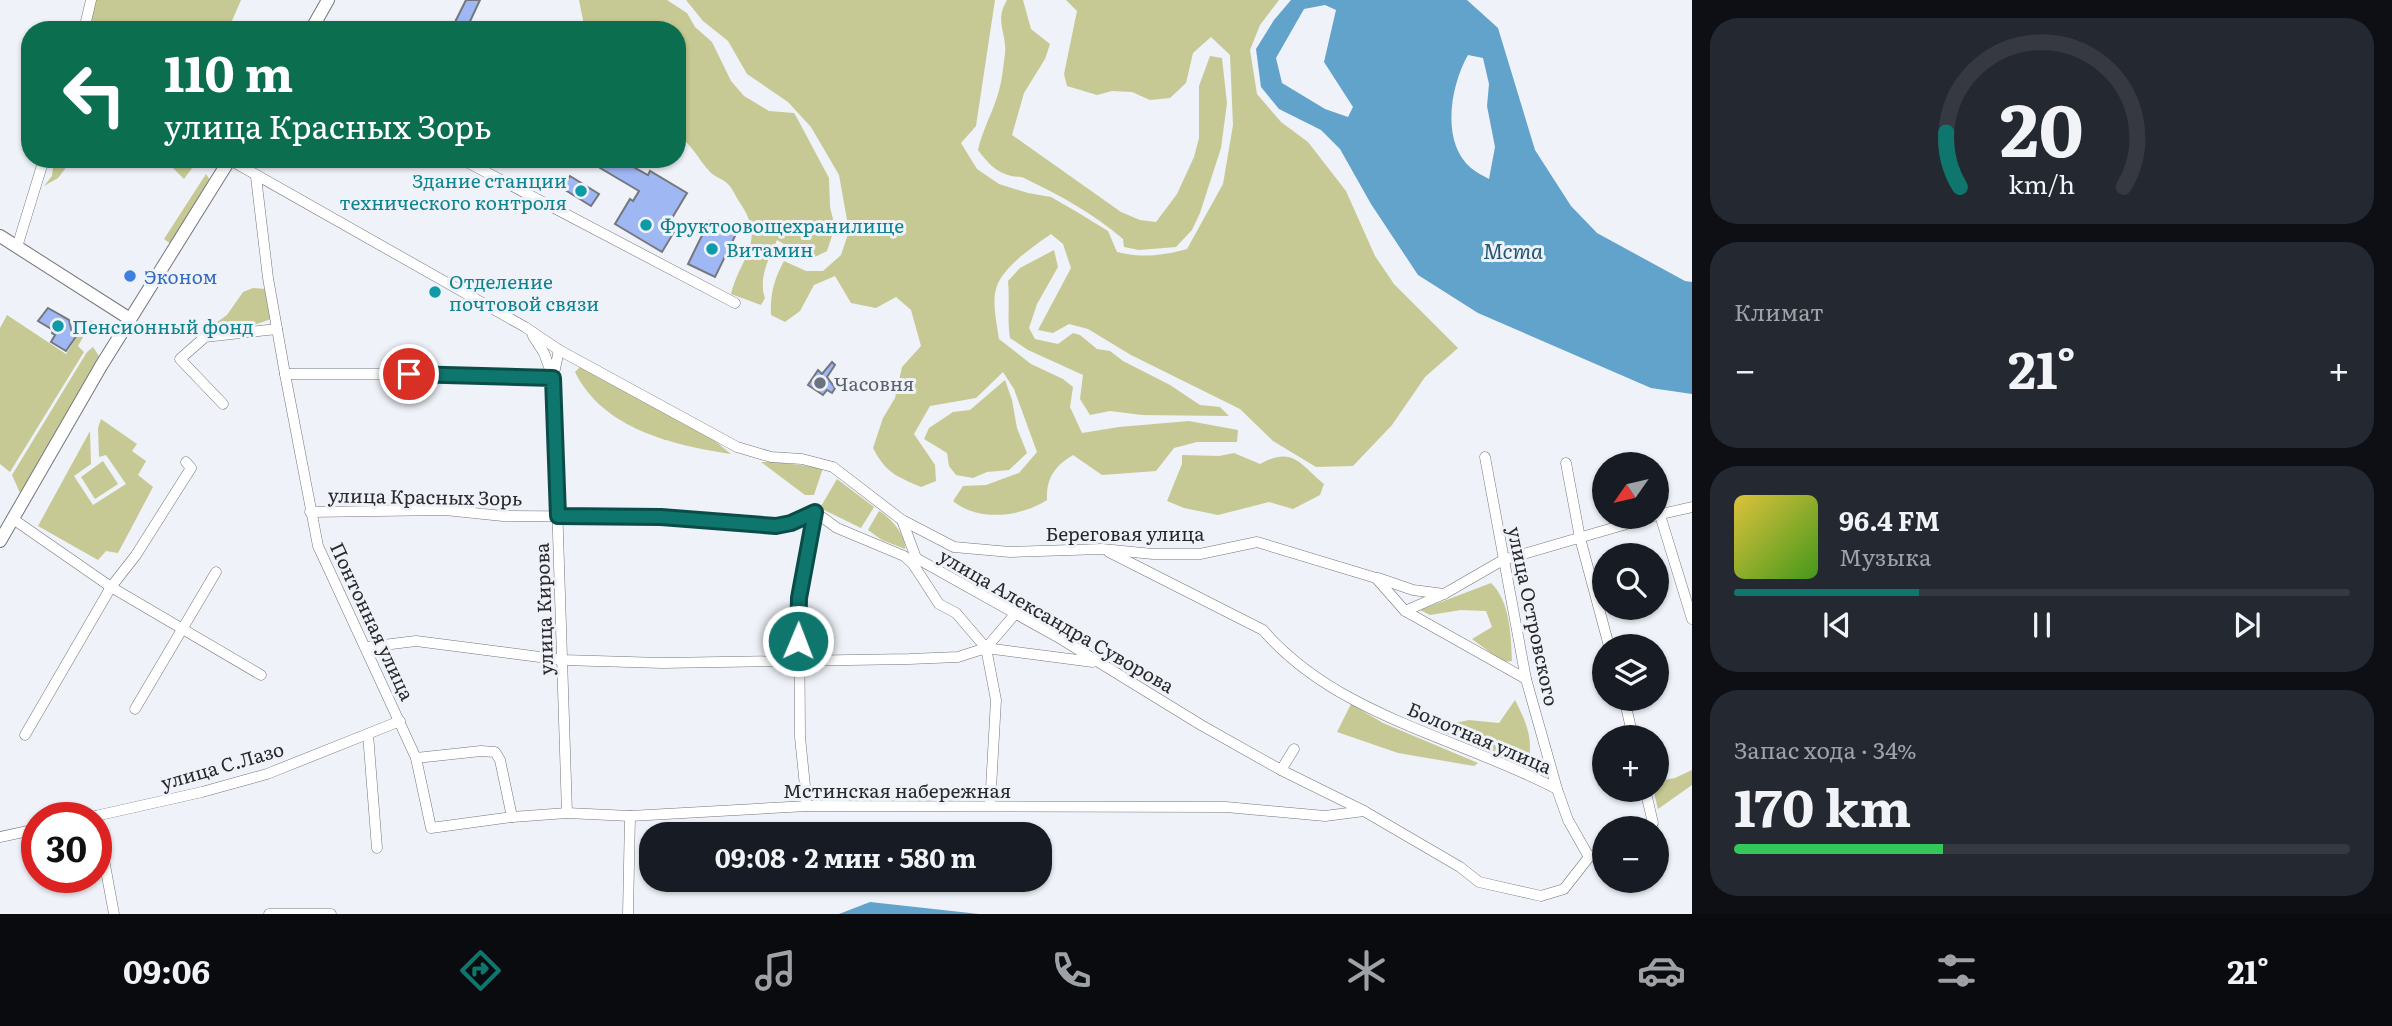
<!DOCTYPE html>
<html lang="ru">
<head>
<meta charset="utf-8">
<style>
	body { margin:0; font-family:Literata,serif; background:#242831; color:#f1f3f6; height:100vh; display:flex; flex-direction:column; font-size:26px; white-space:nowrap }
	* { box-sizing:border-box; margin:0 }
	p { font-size:23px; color:#9ea1a6 }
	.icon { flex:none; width:38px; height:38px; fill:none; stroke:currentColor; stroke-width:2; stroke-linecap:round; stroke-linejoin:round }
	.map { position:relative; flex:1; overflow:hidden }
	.side { display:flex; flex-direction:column; gap:18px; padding:18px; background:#0d0f14; width:700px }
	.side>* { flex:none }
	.banner { position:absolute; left:21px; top:21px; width:665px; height:147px; border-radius:28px; box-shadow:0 2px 5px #0004; background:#0b6e4f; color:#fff; overflow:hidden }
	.needle { width:46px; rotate:236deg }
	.tools { position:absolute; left:1592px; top:452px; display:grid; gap:14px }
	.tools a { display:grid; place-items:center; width:77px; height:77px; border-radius:50%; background:#171b24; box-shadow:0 2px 5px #0004; font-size:35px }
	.speed { position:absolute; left:21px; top:802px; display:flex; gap:14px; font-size:35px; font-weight:700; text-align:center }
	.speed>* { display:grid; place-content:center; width:91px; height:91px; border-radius:50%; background:#171b24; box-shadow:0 2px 5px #0004; line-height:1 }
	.speed .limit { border:10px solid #d22; background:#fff; color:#111 }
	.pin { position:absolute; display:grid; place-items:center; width:60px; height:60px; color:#fff; margin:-30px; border:4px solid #fff; border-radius:50%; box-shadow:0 2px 7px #0007 }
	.me { position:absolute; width:77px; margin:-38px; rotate:1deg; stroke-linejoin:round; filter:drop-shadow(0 0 5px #0008) }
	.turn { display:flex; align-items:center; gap:24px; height:147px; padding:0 28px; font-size:32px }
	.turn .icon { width:91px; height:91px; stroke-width:2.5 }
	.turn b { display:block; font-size:49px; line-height:60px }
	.big { font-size:52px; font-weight:700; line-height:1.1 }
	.side .tile { flex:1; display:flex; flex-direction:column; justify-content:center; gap:10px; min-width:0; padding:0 24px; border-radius:28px; background:#242831 }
	.side .dial { align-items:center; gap:0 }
	.dial svg { height:182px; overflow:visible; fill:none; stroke:#363941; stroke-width:7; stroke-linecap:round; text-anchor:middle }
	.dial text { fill:#f1f3f6; stroke:none }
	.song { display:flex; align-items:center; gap:21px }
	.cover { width:84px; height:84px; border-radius:10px; background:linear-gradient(135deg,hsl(50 70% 55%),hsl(100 70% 35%)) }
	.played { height:7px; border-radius:4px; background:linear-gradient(90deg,#0f766e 30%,#363941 30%) }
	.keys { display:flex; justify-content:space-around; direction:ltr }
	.heat { display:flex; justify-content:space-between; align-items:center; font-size:38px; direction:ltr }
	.charge { height:10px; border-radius:5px; background:linear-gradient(90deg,#34c759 34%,#363941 0) }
	.trip { position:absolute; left:639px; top:822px; width:413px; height:70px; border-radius:28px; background:#171b24; box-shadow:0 2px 5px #0004; font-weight:700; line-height:70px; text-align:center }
	.menu { display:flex; height:112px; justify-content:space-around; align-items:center; background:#090b0e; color:#9ea1a6 }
	.menu .icon { width:49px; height:49px }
	.menu .on { color:#0f766e }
	.menu b { font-size:32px; color:#f1f3f6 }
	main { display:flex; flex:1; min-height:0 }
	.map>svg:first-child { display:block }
	.green { fill:#c6c993 }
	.water { fill:#61a3cb; fill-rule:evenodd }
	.building { fill:#9fb7f3; stroke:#74777c; stroke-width:2 }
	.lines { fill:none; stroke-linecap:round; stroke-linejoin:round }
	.minor-casing { stroke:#74767c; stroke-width:11 }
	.major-casing { stroke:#74767c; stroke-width:14 }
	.minor { stroke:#fff; stroke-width:10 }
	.major { stroke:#fff; stroke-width:12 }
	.route-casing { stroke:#0a4d48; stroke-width:18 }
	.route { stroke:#0f766e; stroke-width:12 }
	.culture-dot { fill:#0f9aa8; stroke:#eff2f8; stroke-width:2.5 }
	.shop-dot { fill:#3f7fe0; stroke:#eff2f8; stroke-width:2.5 }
	.worship-dot { fill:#6b7280; stroke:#eff2f8; stroke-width:2.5 }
	.labels { text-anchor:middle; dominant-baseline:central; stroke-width:6; stroke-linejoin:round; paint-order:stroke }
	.culture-label { font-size:19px; fill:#0d838f; stroke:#eff2f8; text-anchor:start }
	.shop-label { font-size:19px; fill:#366cbe; stroke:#eff2f8; text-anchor:start }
	.worship-label { font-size:19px; fill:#5b616d; stroke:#eff2f8; text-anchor:start }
	.street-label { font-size:19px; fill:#28292b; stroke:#eff2f8 }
	.water-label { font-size:21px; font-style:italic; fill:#235673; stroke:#eff2f8 }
</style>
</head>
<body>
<main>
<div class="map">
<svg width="1692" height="914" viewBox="0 0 1692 914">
	<rect width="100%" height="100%" fill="#eff2f8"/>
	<g class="green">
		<path d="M95,0h146l-13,30h-141z"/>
		<path d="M579,0h88l20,13 8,14 17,15 19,39 13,15 25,15 25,2 3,5 32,60 1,29 5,20 -8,24 -14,7 -12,2 -10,-12 -14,-8c-8,18 -19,39 -12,58l-4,7 -30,-11c9,-37 36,-52 9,-91 -4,-6 -7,-14 -12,-19 -5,-5 -13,-7 -18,-12 -12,-13 -17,-27 -33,-37v-105h-92z"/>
		<path d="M686,0h309l-19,126 -15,17 16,26 22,15 29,9 23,4 26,15 31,19 9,21c24,6 45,4 70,-3l36,-65 10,-59 -3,-70 -19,-18 -18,16 -7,30 -16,15 -20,2 -18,-8 -20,-1 -15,4 -30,-9 -3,-12 13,-63 -11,-11h213l-19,25 -10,25 7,44 24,28 27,20 38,49 29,65 19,28 64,64 -33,29 -33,48 -39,41 -37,1 -43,-26 -33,-32 -109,-54 -43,-26 -19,-5 -16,9 -15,-3 33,-62 -8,-24 -12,-10c-17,12 -50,34 -55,55 -4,14 1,36 3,50l32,25 32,15 10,8 -3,20 12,26 37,-6 70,-6 49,9 -1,12h-40l-23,6 -18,23 -54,4 -29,-20c-18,11 -27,23 -26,45 -26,17 -69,22 -94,1l10,-15 23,-1 33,-12 18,-21 -23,-63 -11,-17 -27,26 -46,8 -16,28 21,31 1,16 -15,6c-25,-11 -35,-14 -48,-39l10,-30 12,-20 7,-31 19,-21 -10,-36 -15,-13 -20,11 -25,-5 -16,-27 -21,9 -14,26 -15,11 -14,-7c-1,-20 3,-36 13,-54l22,10h17l18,-16 8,-24 -10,-56 -28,-48 -23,-25 -41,-28 -19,-33 -25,-20z"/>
		<path d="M1007,0h16l8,29 19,15 -5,15 -21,34 -12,42 109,77 19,8 16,2 21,-28 17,-37 5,-19v-52l11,-30 12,2 5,45 -6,45 -21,65 -8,17 -16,17 -37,3 -15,-3 -1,-8c-29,-25 -62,-43 -97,-60 -5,-3 -10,-2 -15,-3 -17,-5 -23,-13 -33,-26 4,-19 13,-34 19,-53 5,-14 6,-29 8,-43 2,-22 -11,-32 2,-54z"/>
		<path d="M54,159h73l68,5 -11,15 -16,-16 -97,-2 -13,17 -14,8 8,-10z"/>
		<path d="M206,174l4,6 -39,64 -7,-5z"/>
		<path d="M1054,250l4,17 -21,37 -8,24 6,11 23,5 15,-11 7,2 17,14 13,2 13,10 47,24 30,20 20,2 9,9 -87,-1 -32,-4 -20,4 -10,-16 3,-24 -55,-25 -18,-12c-3,-19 0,-37 -2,-57l12,-13z"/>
		<path d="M253,288l12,1 6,30 -17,6 -44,2 17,-12 16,-23z"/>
		<path d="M7,315l59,39 19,-30 8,-4 -15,26 6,6 -74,120 -10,-8v-136z"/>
		<path d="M93,347l6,9 -79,137 -8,-18 75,-123z"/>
		<path d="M582,365l133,76 16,13c-59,-9 -128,-25 -156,-82z"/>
		<path d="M1005,380l7,20 5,28 10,25 -18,17 -22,2 -14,6 -17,-3 -7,-9 -2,-13 -23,-14 5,-11 24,-16 17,-2z"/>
		<path d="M101,419l36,25 -5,7 14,10 -8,14 15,12 -35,66 -12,-2 -8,9 -60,-34 52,-95 1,33 -17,12 19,29 33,-21 -20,-29 -7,2 -1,-29z"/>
		<path d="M1234,453l26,11c33,-18 39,-1 64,20l-4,11 -27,14 -24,-7 -51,13 -34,-7 -17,-7 15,-37v-9l37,1z"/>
		<path d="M103,461l15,23 -23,15 -14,-22z"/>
		<path d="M761,462h15l47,6 -9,27h-9z"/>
		<path d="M837,479l37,28 -13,21 -41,-20z"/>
		<path d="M879,511c11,6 27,24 26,38l-23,-9 -14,-10z"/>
		<path d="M1491,583c19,18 20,52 21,78l-9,1 -31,-23 20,-12 -6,-16 -25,-1 -31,5 -10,-5z"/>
		<path d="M1515,700c10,20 18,36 14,59l-16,2 -81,-33 37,-8 30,3z"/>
		<path d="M1351,704l32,19 95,40 -4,3 -76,-13 -61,-21z"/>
		<path d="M1692,770v15l-34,24 -5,-20h4v-8l18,-3z"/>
	</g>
	<g class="water">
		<path d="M1291,0h176l31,28 37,122 36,56 26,27 88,48 7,1v112l-41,-6 -90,-39 -83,-36 -60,-38 -47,-71 -31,-55 -19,-19 -42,-21 -18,-22 -5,-38 18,-29zM1325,5l11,5 -12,52 29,45 -5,10 -23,-8 -43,-26 -6,-25 28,-49zM1468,55l15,3 6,26 -2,22 8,41 -6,32c-6,-3 -13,-7 -18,-11 -31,-26 -20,-84 -3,-113z"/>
		<path d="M870,902l109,12h-140z"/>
	</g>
	<g class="building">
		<path d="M466,0h14l-14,30 -12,-6z"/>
		<path d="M585,159h48l-3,6 18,10 2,-4 37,22 -18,30 8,4 -15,25 -47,-28 15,-25 3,2 6,-10z"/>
		<path d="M570,176l29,18 -8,12 -29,-18z"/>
		<path d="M709,221l27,13 -21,43 -27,-13z"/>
		<path d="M48,308l21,12 3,12 5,3 -11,16 -15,-9 4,-7 -3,-2 1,-3 -15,-9z"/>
		<path d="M832,362l3,3 -8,12 8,11 -3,5 -5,-3 -4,5 -15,-10 10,-15 4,4z"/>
	</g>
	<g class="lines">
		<g class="minor-casing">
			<g id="minor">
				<path d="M84,30l7,-30"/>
				<path d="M461,159l274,144"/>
				<path d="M230,160l295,167 34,23 178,97 34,10 31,2 31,8 69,53 14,38 145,81 140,86 80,45 83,41 96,56 19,15 62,14 23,-7 25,-32 16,-5"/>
				<path d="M256,177l12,101 17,96 33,172 98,212 15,70 81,-11 55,-4 63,3 177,-10 419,1 99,9 39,-5"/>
				<path d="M17,247l27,-88"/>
				<path d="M533,336l11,17 9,25 14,435"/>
				<path d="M285,374h149l119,4 6,-28"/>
				<path d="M223,404l-43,-45 25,-22 72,-8"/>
				<path d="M1485,457l41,222 31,110 11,31 21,37"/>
				<path d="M1566,463l14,75 29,108"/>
				<path d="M310,512l135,-2 58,6 158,1 115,9 15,-3 24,-11 22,16 67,28 9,8 26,40 17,9 30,35"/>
				<path d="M1657,515l35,-8"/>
				<path d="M1660,515l32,104"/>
				<path d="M13,519l98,68 150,88"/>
				<path d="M902,520l52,27 56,5 92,-3 51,5h47l57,-12 119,36 29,33 121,68"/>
				<path d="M1109,552l154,78c74,86 197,108 294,159"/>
				<path d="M1378,578l35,12 31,4 59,-34 151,-44"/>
				<path d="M1405,611l39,-17"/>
				<path d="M367,647l49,-6 147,19 99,3 247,-4 49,-2 28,-9 107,14"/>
				<path d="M1624,698l9,39"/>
				<path d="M135,709l81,-137"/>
				<path d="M368,734l9,114"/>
				<path d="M25,735l86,-148 25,-32 55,-87 -5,-6"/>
				<path d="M416,758l65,-7 14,1 5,8 12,57"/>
				<path d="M1281,770l13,-21"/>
				<path d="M1645,789l8,34 -5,5"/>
				<path d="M807,806l-7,-69 -1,-139 16,-86"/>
				<path d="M990,806l6,-106 -10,-52 30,-35"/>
				<path d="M96,816l18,98"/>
				<path d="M91,817l111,-25 65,-18 133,-53"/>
				<path d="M0,837l37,-8"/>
				<path d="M269,914h62"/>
				<path d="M628,914l2,-98"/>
			</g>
		</g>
		<g class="major-casing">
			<g id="major">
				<path d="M311,30l17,-30"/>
				<path d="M0,236l130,83"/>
				<path d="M0,541l101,-175 129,-207"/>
			</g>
		</g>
		<use href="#minor" class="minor"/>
		<use href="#major" class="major"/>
	</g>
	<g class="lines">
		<g class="route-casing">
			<path id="route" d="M409,374l144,4 5,138 103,1 115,9 15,-3 24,-11 -16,86 -1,43"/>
		</g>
		<use href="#route" class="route"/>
	</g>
	<g class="culture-dot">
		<circle cx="581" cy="191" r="7"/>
		<circle cx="646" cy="225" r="7"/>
		<circle cx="712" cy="249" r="7"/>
		<circle cx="435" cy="292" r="7"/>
		<circle cx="58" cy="326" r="7"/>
	</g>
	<circle class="shop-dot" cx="130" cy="276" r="7"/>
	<circle class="worship-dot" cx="820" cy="383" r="7"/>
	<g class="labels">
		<g class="culture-label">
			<text x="567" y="180" text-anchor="end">Здание станции<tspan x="567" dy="22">технического контроля</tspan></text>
			<text x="660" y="225">Фруктоовощехранилище</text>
			<text x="726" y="249">Витамин</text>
			<text x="449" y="281">Отделение<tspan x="449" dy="22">почтовой связи</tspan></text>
			<text x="72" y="326">Пенсионный фонд</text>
		</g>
		<g class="shop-label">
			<text x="144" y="276">Эконом</text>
		</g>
		<g class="worship-label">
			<text x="834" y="383">Часовня</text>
		</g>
		<g class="street-label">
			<text transform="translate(425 496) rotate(1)">улица Красных Зорь</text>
			<text x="1125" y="533">Береговая улица</text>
			<text transform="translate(543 609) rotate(-92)">улица Кирова</text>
			<text transform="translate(1534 616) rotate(78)">улица Островского</text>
			<text transform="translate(1057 620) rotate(30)">улица Александра Суворова</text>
			<text transform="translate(373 621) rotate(65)">Понтонная улица</text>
			<text transform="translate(1480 737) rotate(23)">Болотная улица</text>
			<text transform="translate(222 765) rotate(-16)">улица С.Лазо</text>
			<text x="897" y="790">Мстинская набережная</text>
		</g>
		<g class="water-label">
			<text x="1513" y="249">Мста</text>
		</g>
	</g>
</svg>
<div class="tools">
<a><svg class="needle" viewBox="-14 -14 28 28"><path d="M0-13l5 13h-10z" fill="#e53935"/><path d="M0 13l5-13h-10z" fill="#9ea1a6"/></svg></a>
<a><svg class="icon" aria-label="search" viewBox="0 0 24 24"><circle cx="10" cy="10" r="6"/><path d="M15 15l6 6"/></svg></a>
<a><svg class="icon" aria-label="layers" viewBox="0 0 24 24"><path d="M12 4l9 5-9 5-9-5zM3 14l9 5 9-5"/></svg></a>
<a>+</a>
<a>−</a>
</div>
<div class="speed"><div class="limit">30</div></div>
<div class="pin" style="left:409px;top:374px;background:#d93025"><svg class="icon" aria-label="arrive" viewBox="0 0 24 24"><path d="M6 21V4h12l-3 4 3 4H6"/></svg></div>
<svg class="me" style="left:798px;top:641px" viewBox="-20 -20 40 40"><circle r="17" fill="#0f766e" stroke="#fff" stroke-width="3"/><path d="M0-11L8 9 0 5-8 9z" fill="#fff"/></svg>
<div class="trip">09:08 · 2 мин · 580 m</div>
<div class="banner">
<div class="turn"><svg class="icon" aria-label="left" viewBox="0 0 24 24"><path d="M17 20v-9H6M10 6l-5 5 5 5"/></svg><div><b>110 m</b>улица Красных Зорь</div></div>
</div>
</div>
<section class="side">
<div class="tile dial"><svg viewBox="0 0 100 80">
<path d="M14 69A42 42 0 1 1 86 69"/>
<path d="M14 69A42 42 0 0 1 8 45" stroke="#0f766e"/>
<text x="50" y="56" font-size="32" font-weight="700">20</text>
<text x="50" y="72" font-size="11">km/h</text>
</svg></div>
<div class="tile"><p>Климат</p>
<div class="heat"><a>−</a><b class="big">21°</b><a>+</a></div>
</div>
<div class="tile">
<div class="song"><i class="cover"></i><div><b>96.4 FM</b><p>Музыка</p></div></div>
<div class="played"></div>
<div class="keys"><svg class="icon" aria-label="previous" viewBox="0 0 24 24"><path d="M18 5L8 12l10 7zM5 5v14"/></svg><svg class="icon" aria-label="pause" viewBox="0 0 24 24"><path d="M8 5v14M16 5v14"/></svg><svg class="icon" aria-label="next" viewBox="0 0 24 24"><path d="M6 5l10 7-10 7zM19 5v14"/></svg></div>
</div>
<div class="tile"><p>Запас хода · 34%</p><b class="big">170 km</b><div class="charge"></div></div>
</section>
</main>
<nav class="menu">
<b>09:06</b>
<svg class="icon on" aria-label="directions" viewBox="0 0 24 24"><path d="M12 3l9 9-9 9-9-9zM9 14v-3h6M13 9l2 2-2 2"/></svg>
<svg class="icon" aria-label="music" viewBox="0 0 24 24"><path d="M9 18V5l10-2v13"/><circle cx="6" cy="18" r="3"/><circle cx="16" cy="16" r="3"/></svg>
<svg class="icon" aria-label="phone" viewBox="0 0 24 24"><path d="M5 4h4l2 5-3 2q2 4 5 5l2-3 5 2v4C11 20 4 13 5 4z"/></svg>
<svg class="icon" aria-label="climate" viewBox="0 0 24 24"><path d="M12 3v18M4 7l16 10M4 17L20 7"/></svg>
<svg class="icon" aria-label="car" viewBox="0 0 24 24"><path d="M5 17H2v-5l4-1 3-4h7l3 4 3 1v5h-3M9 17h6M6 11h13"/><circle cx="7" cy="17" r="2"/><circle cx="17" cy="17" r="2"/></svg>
<svg class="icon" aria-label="filters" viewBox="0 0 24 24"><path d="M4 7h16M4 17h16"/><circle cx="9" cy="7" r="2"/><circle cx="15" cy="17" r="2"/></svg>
<b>21°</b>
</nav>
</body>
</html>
